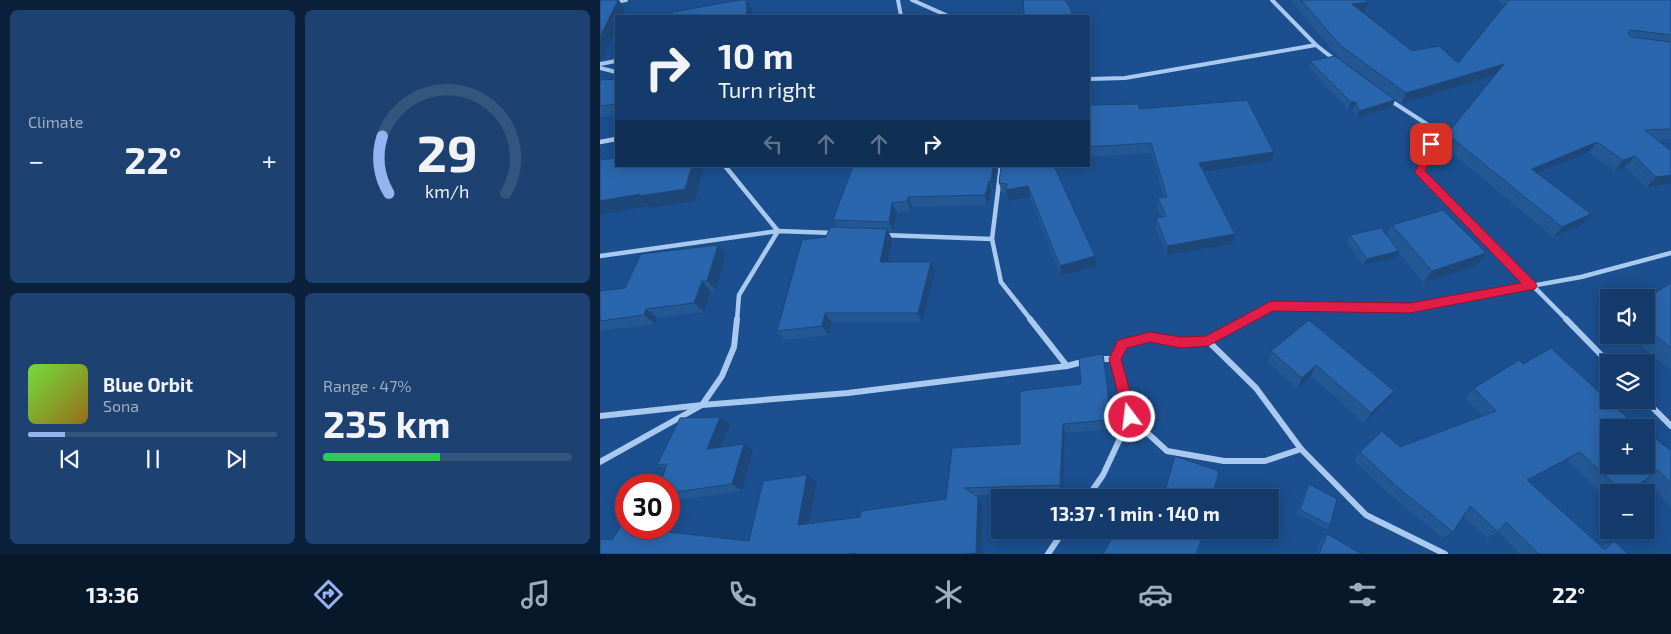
<!DOCTYPE html>
<html lang="en">
<head>
<meta charset="utf-8">
<style>
	body { margin:0; font-family:"Exo 2",sans-serif; background:#1d4271; color:#f1f3f6; height:100vh; display:flex; flex-direction:column; font-size:19px; white-space:nowrap }
	* { box-sizing:border-box; margin:0 }
	p { font-size:16px; color:#9dadc1 }
	.icon { flex:none; width:28px; height:28px; fill:none; stroke:currentColor; stroke-width:2; stroke-linecap:round; stroke-linejoin:round }
	.map { position:relative; flex:1; overflow:hidden }
	.drawer { display:flex; flex-direction:column; gap:10px; padding:10px; background:#0b203b; width:600px }
	.drawer>* { flex:none }
	.guide { position:absolute; left:15px; top:15px; width:475px; height:152px; border-radius:0px; box-shadow:0 2px 12px #0003,0 0 0 1px #33557e; background:#143b6b; color:#f1f3f6; overflow:hidden }
	.buttons { position:absolute; left:1000px; top:289px; display:grid; gap:10px }
	.buttons a { display:grid; place-items:center; width:55px; height:55px; border-radius:0px; background:#143b6b; box-shadow:0 2px 12px #0003,0 0 0 1px #33557e; font-size:25px }
	.speed { position:absolute; left:15px; top:474px; display:flex; gap:10px; font-size:25px; font-weight:700; text-align:center }
	.speed>* { display:grid; place-content:center; width:65px; height:65px; border-radius:50%; background:#143b6b; box-shadow:0 2px 12px #0003,0 0 0 1px #33557e; line-height:1 }
	.speed .limit { border:8px solid #d22; background:#fff; color:#111 }
	.pin { position:absolute; display:grid; place-items:center; width:42px; height:42px; color:#fff; margin:-21px; border-radius:10px; box-shadow:0 2px 8px #0006 }
	.me { position:absolute; width:55px; margin:-28px; rotate:345deg; stroke-linejoin:round; filter:drop-shadow(0 0 4px #0008) }
	.turn { display:flex; align-items:center; gap:18px; height:105px; padding:0 20px; font-size:22px }
	.turn .icon { width:65px; height:65px; stroke-width:2.5 }
	.turn b { display:block; font-size:35px; line-height:42px }
	.lanes { display:flex; align-items:center; height:48px; padding:0 20px; background:#0003; justify-content:center; gap:25px; direction:ltr }
	.lanes .off { opacity:.35 }
	.big { font-size:38px; font-weight:700; line-height:1.1 }
	.drawer .widget { flex:1; display:flex; flex-direction:column; justify-content:center; gap:8px; min-width:0; padding:0 18px; border-radius:8px; background:#1d4271 }
	.drawer .dial { align-items:center; gap:0 }
	.dial svg { height:130px; overflow:visible; fill:none; stroke:#33557e; stroke-width:7; stroke-linecap:round; text-anchor:middle }
	.dial text { fill:#f1f3f6; stroke:none }
	.song { display:flex; align-items:center; gap:15px }
	.cover { width:60px; height:60px; border-radius:8px; background:linear-gradient(135deg,hsl(100 70% 55%),hsl(40 70% 35%)) }
	.played { height:5px; border-radius:2px; background:linear-gradient(90deg,#95b2f1 15%,#33557e 15%) }
	.keys { display:flex; justify-content:space-around; direction:ltr }
	.heat { display:flex; justify-content:space-between; align-items:center; font-size:28px; direction:ltr }
	.charge { height:8px; border-radius:4px; background:linear-gradient(90deg,#34c759 47%,#33557e 0) }
	.drawer .tiles { flex:1; display:grid; gap:10px; grid-template-columns:repeat(2,1fr) }
	.trip { position:absolute; left:391px; top:489px; width:288px; height:50px; border-radius:0px; background:#143b6b; box-shadow:0 2px 12px #0003,0 0 0 1px #33557e; font-weight:700; line-height:50px; text-align:center }
	.dock { display:flex; height:80px; justify-content:space-around; align-items:center; background:#08182b; color:#9dadc1 }
	.dock .icon { width:35px; height:35px }
	.dock .selected { color:#95b2f1 }
	.dock b { font-size:22px; color:#f1f3f6 }
	main { display:flex; flex:1; min-height:0 }
	.map>svg:first-child { display:block }
	.lines { fill:none; stroke-linecap:round; stroke-linejoin:round }
	.minor-far2 { stroke:#a9c9ee; stroke-width:4 }
	.minor-far1 { stroke:#a9c9ee; stroke-width:4.5 }
	.minor { stroke:#a9c9ee; stroke-width:6 }
	.wall { fill:#245895 }
	.shaded-wall { fill:#1d4779 }
	.building { fill:#2a66ad; stroke:#1d4779 }
	.route { fill:#e11d48; stroke:#92132f }
</style>
</head>
<body>
<main>
<section class="drawer">
<div class="tiles">
<div class="widget"><p>Climate</p>
<div class="heat"><a>−</a><b class="big">22°</b><a>+</a></div>
</div>
<div class="widget dial"><svg viewBox="0 0 100 80">
<path d="M14 69A42 42 0 1 1 86 69"/>
<path d="M14 69A42 42 0 0 1 10 34" stroke="#95b2f1"/>
<text x="50" y="56" font-size="32" font-weight="700">29</text>
<text x="50" y="72" font-size="11">km/h</text>
</svg></div>
<div class="widget">
<div class="song"><i class="cover"></i><div><b>Blue Orbit</b><p>Sona</p></div></div>
<div class="played"></div>
<div class="keys"><svg class="icon" aria-label="previous" viewBox="0 0 24 24"><path d="M18 5L8 12l10 7zM5 5v14"/></svg><svg class="icon" aria-label="pause" viewBox="0 0 24 24"><path d="M8 5v14M16 5v14"/></svg><svg class="icon" aria-label="next" viewBox="0 0 24 24"><path d="M6 5l10 7-10 7zM19 5v14"/></svg></div>
</div>
<div class="widget"><p>Range · 47%</p><b class="big">235 km</b><div class="charge"></div></div>
</div>
</section>
<div class="map">
<svg width="1071" height="554" viewBox="0 0 1071 554">
	<rect width="100%" height="100%" fill="#1b4f8f"/>
	<g class="lines">
		<g class="minor-far2">
			<path d="M298,0l3,16"/>
			<path d="M312,0l36,16"/>
			<path d="M672,0l44,45 19,15"/>
			<path d="M15,2l11,-2"/>
			<path d="M0,64l16,-3"/>
			<path d="M0,68l16,4"/>
			<path d="M489,79l36,-1 191,-33"/>
			<path d="M788,99l48,31 -4,10"/>
			<path d="M12,140l4,-1"/>
		</g>
		<g class="minor-far1">
			<path d="M833,139l-13,33 147,148"/>
			<path d="M0,142l16,-3"/>
			<path d="M125,166l53,65"/>
			<path d="M401,166l-9,73 9,43 30,38"/>
			<path d="M283,235l109,4"/>
			<path d="M0,256l178,-25"/>
			<path d="M137,320l2,-25 39,-64 56,2"/>
			<path d="M645,320l26,-14 139,2 171,-31 90,-24"/>
		</g>
		<g class="minor">
			<path d="M430,319l37,47"/>
			<path d="M966,319l43,44"/>
			<path d="M608,341l48,47 45,61 65,66 79,39"/>
			<path d="M499,359h16l8,-15 27,-7 31,6 27,-2 39,-22"/>
			<path d="M1045,400l26,26"/>
			<path d="M0,416l102,-11 146,-12 219,-27 19,-5"/>
			<path d="M530,417l37,34 57,10h41l36,-12"/>
			<path d="M0,462l102,-57 20,-29 12,-29 3,-28"/>
			<path d="M487,498l16,-23 27,-58 -15,-58"/>
			<path d="M448,554l16,-24"/>
		</g>
	</g>
	<g class="wall">
		<path d="M690,0h76l-2,12h-1l49,39 46,12 46,-57 -7,-6h174v139l-14,1 14,11v32l-25,5 -21,-21 -11,4 -25,-19 -51,22 44,51 -29,12 -111,-92 5,-11 48,-59 -94,29 -63,-47z"/>
		<path d="M710,61l85,39 -3,7 -36,11 -3,-10 -5,1 -39,-41z"/>
		<path d="M16,79v36l-16,2v-37z"/>
		<path d="M489,105l50,4 135,43 -2,9 -69,11 32,62 -2,10 -66,11 -11,-27v-10l6,-1 -5,-9 1,-10 6,-1 -13,-44 -62,4z"/>
		<path d="M397,166l-3,25h-2l-5,14 -75,2 -1,4 -14,2 -4,18h-5l4,8 -5,23h44l4,10 -13,50h-90l-3,13 -44,5 -8,-9 49,-94 12,-9 -5,-8z"/>
		<path d="M454,166l42,100 -35,10 -31,-79 -22,4 -1,-7 -5,-1 -3,-10z"/>
		<path d="M792,225l94,28 -9,12 -53,18 -26,-31 -3,6 -32,7 -16,-23 3,-7h37z"/>
		<path d="M118,245l8,10 -10,35 -5,1 -7,21 -47,6 -2,6 -55,7v-40l25,-3z"/>
		<path d="M1071,281v89l-44,-35h19v-37l18,-11z"/>
		<path d="M671,351l123,40 -7,10 -23,22 -53,-47 -14,13 -29,-27z"/>
		<path d="M503,354l7,64h-3l1,11 -43,4 -2,60 -89,2 4,2 5,8 -1,49h-382l12,-14 137,1 68,-58 -7,40 50,-6 86,-18 74,-55 61,-60z"/>
		<path d="M923,364l111,60 37,27v56l-26,-27 -15,12h-21v8l-42,-40 -39,21 73,65 13,-5 14,13h-108l-22,-22 -11,6 -24,-22 -10,16 -10,6 -56,-46 -33,-32 6,-8 40,-5 83,-31 -18,-18 9,-10z"/>
		<path d="M130,425l-9,22 23,-3 9,7 -11,40 -72,10 -1,-1v-15l-3,-16 -9,-4z"/>
		<path d="M709,484l21,41 -4,4 -29,-15 9,-25z"/>
		<path d="M727,534l35,20h-47l5,-13z"/>
	</g>
	<g class="shaded-wall">
		<path d="M18,0h1l6,9 -3,7h-6v13l-14,31 -2,1v-24z"/>
		<path d="M146,0l6,9v7h-5z"/>
		<path d="M768,2l-4,10 -15,2 3,-10z"/>
		<path d="M904,64l-6,10 -97,30 5,-11z"/>
		<path d="M795,100l-3,7 -36,11 3,-7z"/>
		<path d="M751,102h5l-3,6 -5,1z"/>
		<path d="M997,142l-8,10 -65,27 8,-10z"/>
		<path d="M674,152l-2,9 -75,12 2,-10z"/>
		<path d="M1035,156l-10,11 -11,4 9,-11z"/>
		<path d="M92,166h12l-9,35 -45,7 -2,-2 -48,9v-14l40,-7z"/>
		<path d="M393,166h4l-3,25 -3,-9z"/>
		<path d="M1071,175v8l-25,5 10,-11z"/>
		<path d="M389,181l3,10 -5,14 -2,-10z"/>
		<path d="M428,186l2,11 -22,4 -2,-11z"/>
		<path d="M308,197l4,10 -1,4 -4,-10z"/>
		<path d="M292,203l5,10 -4,18 -4,-9z"/>
		<path d="M991,214l-9,11 -29,12 9,-10z"/>
		<path d="M287,229l5,10 -6,33 -6,-10z"/>
		<path d="M635,234l-2,10 -66,11v-9z"/>
		<path d="M118,245l8,10 -10,35 -9,-9z"/>
		<path d="M799,251l-4,7 -32,7 4,-6z"/>
		<path d="M886,253l-9,12 -53,18 8,-12z"/>
		<path d="M495,256l1,10 -35,10 -1,-10z"/>
		<path d="M331,262l4,10 -13,50 -4,-9z"/>
		<path d="M102,281l9,10 -7,21 -10,-9z"/>
		<path d="M46,309l11,9 -2,6 -11,-9z"/>
		<path d="M225,313l7,9 -3,13 -7,-9z"/>
		<path d="M716,365l-5,11 -14,13 5,-11z"/>
		<path d="M794,391l-7,10 -23,22 7,-10z"/>
		<path d="M120,417l10,8 -13,31 -10,-7z"/>
		<path d="M463,424l2,9 -2,60 -3,-8z"/>
		<path d="M144,444l9,7 -11,40 -10,-7z"/>
		<path d="M980,452l-13,8 -52,27 12,-7z"/>
		<path d="M207,475l10,8 -9,48 -10,-6z"/>
		<path d="M378,497l5,8 -1,49h-4l-2,-1z"/>
	</g>
	<g class="building">
		<path d="M0,0h18l-18,37z"/>
		<path d="M140,0h6l1,16h-76l2,-4z"/>
		<path d="M423,0h42l6,9 1,7h-48z"/>
		<path d="M701,0h65l2,2 -16,2 60,47 27,-5 19,17 51,-63h162v35l-41,-5 -2,4 3,3 40,5v87l-26,1 26,21v24l-15,2 -21,-21 -12,4 -26,-18 -65,27 59,45 -29,13 -115,-93 57,-70 -98,29 -65,-47z"/>
		<path d="M735,56l60,44 -36,11 -3,-9h-5l-41,-41z"/>
		<path d="M16,79v25l-16,2v-26z"/>
		<path d="M647,100l27,52 -75,11 36,71 -68,12 -11,-28 10,-2 -8,-18 9,-1 -16,-54 -62,4v-42l50,-1v5z"/>
		<path d="M16,158v8h76l-7,23 -46,7 1,-2 -40,7v-41z"/>
		<path d="M253,166h140l-2,16 -2,-1 -4,14 -77,2 -1,4 -15,2 -3,19 -56,-2z"/>
		<path d="M401,166h53l41,90 -35,10 -32,-80 -22,4 1,-6 -8,-1z"/>
		<path d="M843,210l43,43 -54,18 -40,-46z"/>
		<path d="M230,227l57,2 -7,33h51l-13,51h-93l-3,13 -45,5 25,-91 24,-3z"/>
		<path d="M781,228l18,23 -32,8 -17,-24z"/>
		<path d="M118,245l-11,36h-5l-8,22 -48,6 -2,6 -44,6v-30l25,-3 16,-34z"/>
		<path d="M1071,283v65l-25,-20v-30z"/>
		<path d="M709,320l85,71 -23,22 -55,-48 -14,13 -31,-27z"/>
		<path d="M951,348l83,76 2,-2 7,6h-34v37h37v-34l25,20v32l-13,-13 -28,22h-7l-43,-40 -53,28 78,70 9,-9 14,13h-89l-33,-32 -8,10 -28,-26 -17,26 -58,-47 -35,-33 22,-21 18,16 96,-36 -22,-23 45,-28 4,4z"/>
		<path d="M503,354l7,55h-5l2,11 -44,4 -3,61 -96,3 14,9 -2,56 -11,1h-110l1,-1 -10,1h-246v-15l12,1 9,-14 5,1v1h6l117,13 14,-60 44,-6 -9,50 62,-8 1,-6 85,-12 6,-51 68,-4v-53l61,-7 -2,-26z"/>
		<path d="M120,417l-13,32 37,-5 -12,40 -63,9v-8h-9l7,-21 -10,1 23,-47z"/>
		<path d="M575,456l44,15 -7,27h-49z"/>
		<path d="M709,484l28,15 -7,26 -30,-15z"/>
		<path d="M540,530h65l-9,24h-93l12,-21 21,6z"/>
		<path d="M727,534l35,20h-43z"/>
	</g>
	<path class="route" d="M831,141l5,3 -11,27 110,111 2,4 -2,3 -125,24 -137,-2 -65,35 -27,2 -31,-6 -23,6 -6,11 16,58 -2,4 -5,2 -5,-2 -16,-62 9,-19 32,-8 31,5 25,-1 65,-35 139,2 111,-20 -105,-109 -1,-2 11,-28z"/>
</svg>
<div class="buttons">
<a><svg class="icon" aria-label="sound" viewBox="0 0 24 24"><path d="M4 9h4l5-4v14l-5-4H4zM17 9q2 3 0 6"/></svg></a>
<a><svg class="icon" aria-label="layers" viewBox="0 0 24 24"><path d="M12 4l9 5-9 5-9-5zM3 14l9 5 9-5"/></svg></a>
<a>+</a>
<a>−</a>
</div>
<div class="speed"><div class="limit">30</div></div>
<div class="pin" style="left:831px;top:144px;background:#d93025"><svg class="icon" aria-label="arrive" viewBox="0 0 24 24"><path d="M6 21V4h12l-3 4 3 4H6"/></svg></div>
<svg class="me" style="left:530px;top:417px" viewBox="-20 -20 40 40"><circle r="17" fill="#e11d48" stroke="#fff" stroke-width="3"/><path d="M0-11L8 9 0 5-8 9z" fill="#fff"/></svg>
<div class="trip">13:37 · 1 min · 140 m</div>
<div class="guide">
<div class="turn"><svg class="icon" aria-label="right" viewBox="0 0 24 24"><path d="M7 20v-9h11M14 6l5 5-5 5"/></svg><div><b>10 m</b>Turn right</div></div>
<div class="lanes"><svg class="icon off" aria-label="left" viewBox="0 0 24 24"><path d="M17 20v-9H6M10 6l-5 5 5 5"/></svg><svg class="icon off" aria-label="ahead" viewBox="0 0 24 24"><path d="M12 20V5M6 11l6-6 6 6"/></svg><svg class="icon off" aria-label="ahead" viewBox="0 0 24 24"><path d="M12 20V5M6 11l6-6 6 6"/></svg><svg class="icon" aria-label="right" viewBox="0 0 24 24"><path d="M7 20v-9h11M14 6l5 5-5 5"/></svg></div>
</div>
</div>
</main>
<nav class="dock">
<b>13:36</b>
<svg class="icon selected" aria-label="directions" viewBox="0 0 24 24"><path d="M12 3l9 9-9 9-9-9zM9 14v-3h6M13 9l2 2-2 2"/></svg>
<svg class="icon" aria-label="music" viewBox="0 0 24 24"><path d="M9 18V5l10-2v13"/><circle cx="6" cy="18" r="3"/><circle cx="16" cy="16" r="3"/></svg>
<svg class="icon" aria-label="phone" viewBox="0 0 24 24"><path d="M5 4h4l2 5-3 2q2 4 5 5l2-3 5 2v4C11 20 4 13 5 4z"/></svg>
<svg class="icon" aria-label="climate" viewBox="0 0 24 24"><path d="M12 3v18M4 7l16 10M4 17L20 7"/></svg>
<svg class="icon" aria-label="car" viewBox="0 0 24 24"><path d="M5 17H2v-5l4-1 3-4h7l3 4 3 1v5h-3M9 17h6M6 11h13"/><circle cx="7" cy="17" r="2"/><circle cx="17" cy="17" r="2"/></svg>
<svg class="icon" aria-label="filters" viewBox="0 0 24 24"><path d="M4 7h16M4 17h16"/><circle cx="9" cy="7" r="2"/><circle cx="15" cy="17" r="2"/></svg>
<b>22°</b>
</nav>
</body>
</html>
